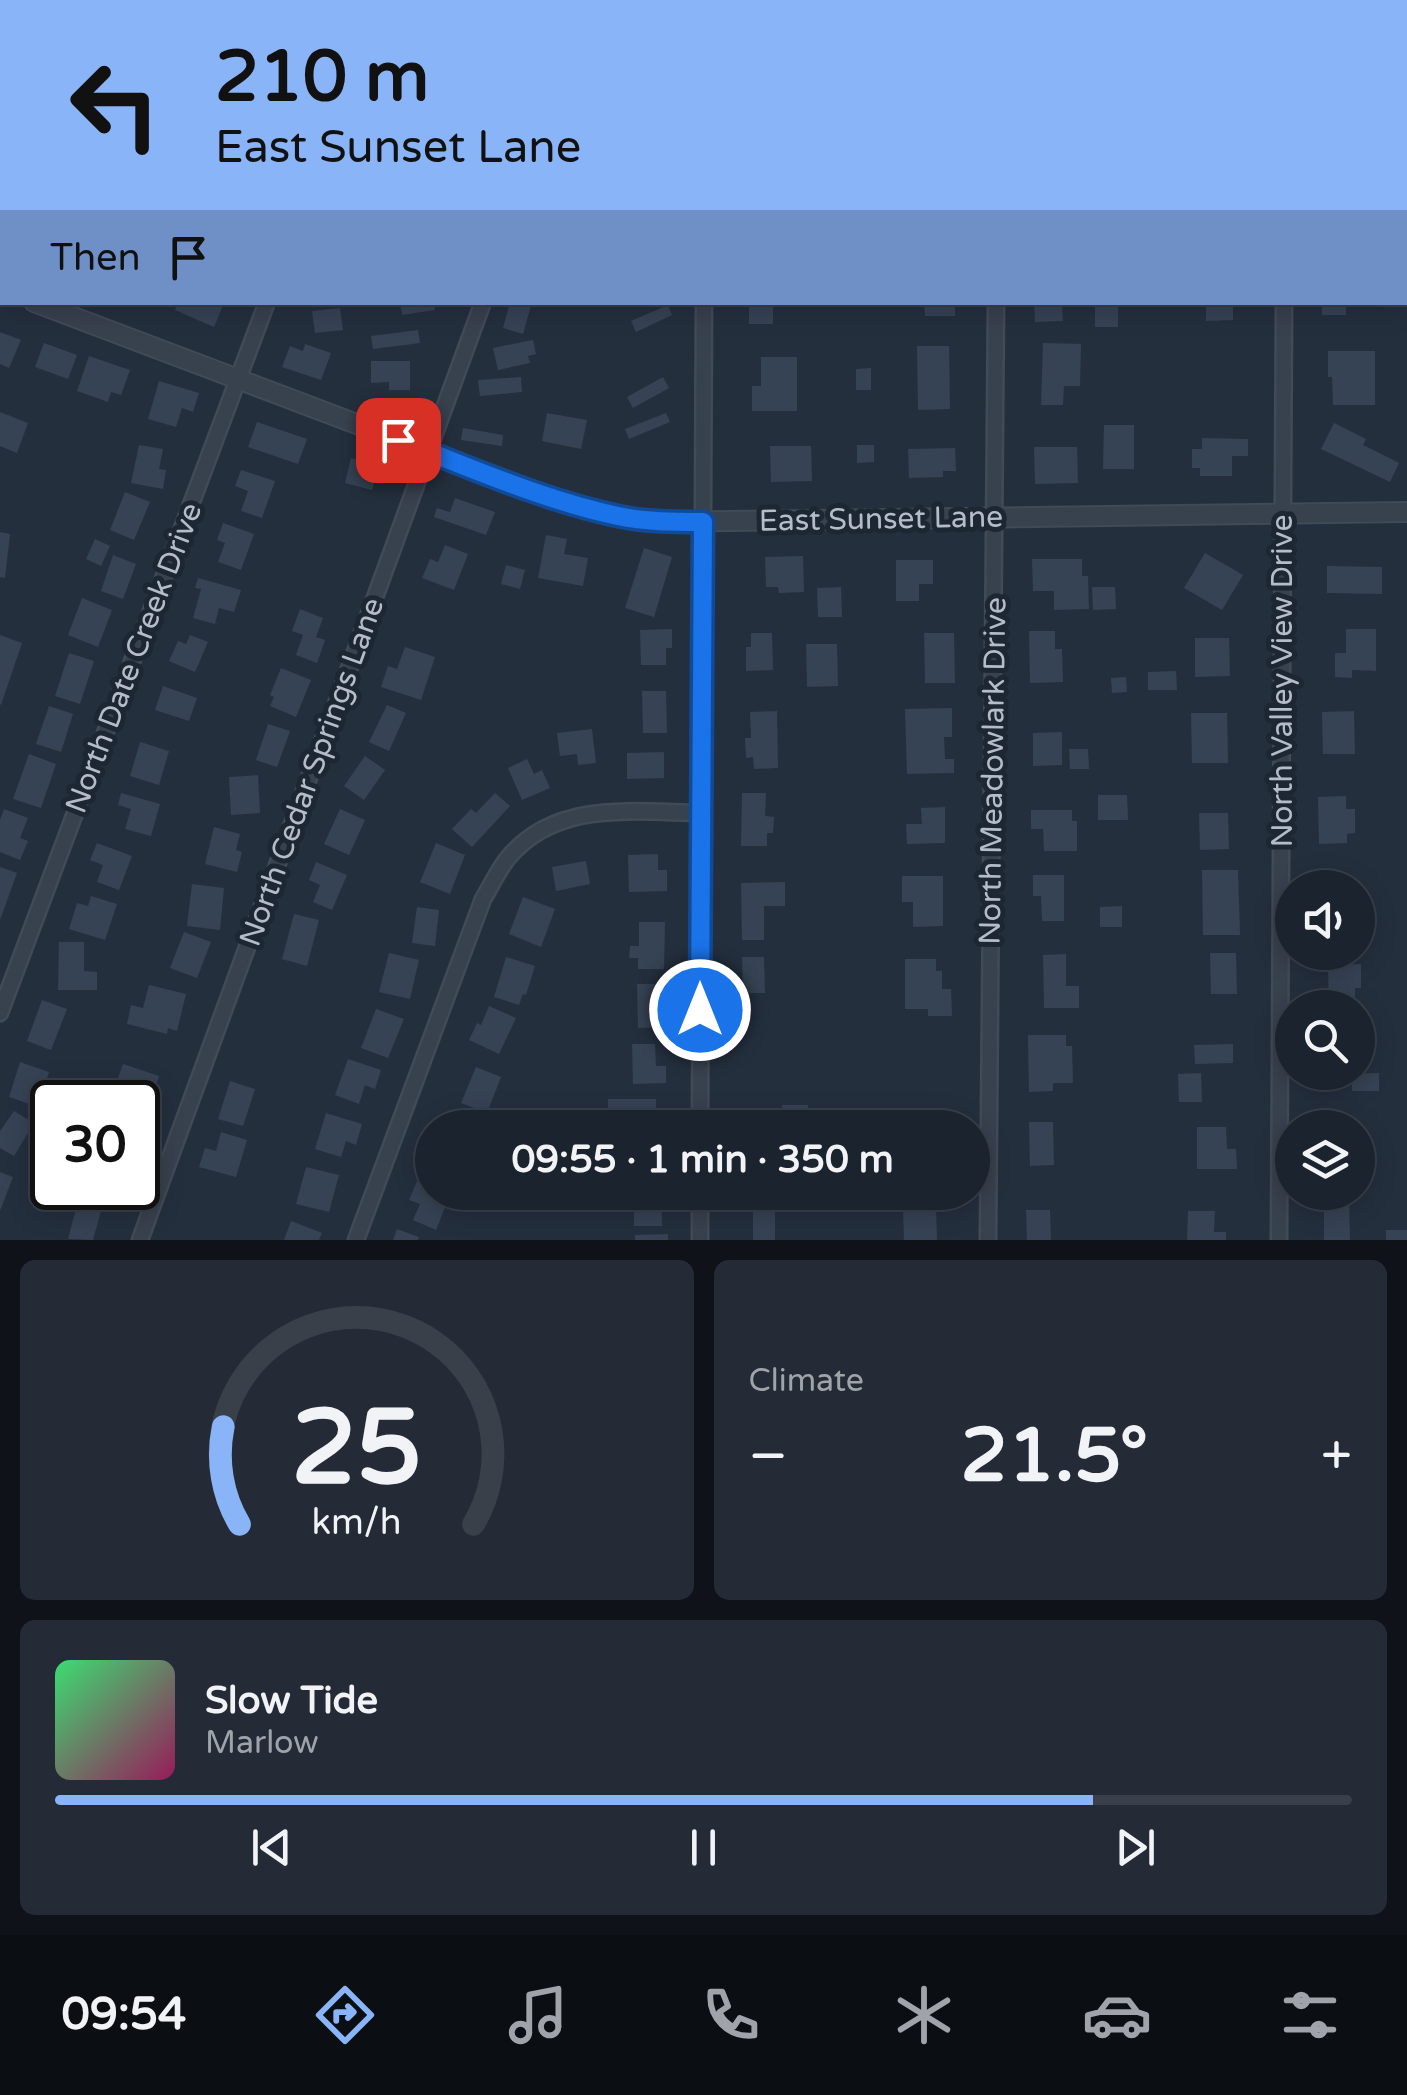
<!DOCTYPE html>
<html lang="en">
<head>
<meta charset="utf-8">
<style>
	body { margin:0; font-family:"Varela Round",sans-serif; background:#242b36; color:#f1f3f6; height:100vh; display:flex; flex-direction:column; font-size:38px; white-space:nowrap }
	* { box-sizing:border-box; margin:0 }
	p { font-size:32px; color:#a0a4aa }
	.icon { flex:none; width:55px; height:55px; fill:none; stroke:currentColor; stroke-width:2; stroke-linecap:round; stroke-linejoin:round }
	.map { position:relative; height:1240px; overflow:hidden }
	.drawer { display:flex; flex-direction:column; gap:20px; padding:20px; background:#0f1319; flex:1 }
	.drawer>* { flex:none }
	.top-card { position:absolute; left:0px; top:0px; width:1408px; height:305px; box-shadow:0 5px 25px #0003,0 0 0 2px #39404a; background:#8ab4f8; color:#111; overflow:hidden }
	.buttons { position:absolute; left:1275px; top:870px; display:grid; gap:20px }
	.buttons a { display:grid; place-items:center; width:100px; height:100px; border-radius:50%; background:#1b232e; box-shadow:0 5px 25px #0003,0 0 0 2px #39404a; font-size:50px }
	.speed { position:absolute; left:30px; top:1080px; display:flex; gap:20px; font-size:50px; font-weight:700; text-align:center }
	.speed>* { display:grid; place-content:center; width:130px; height:130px; border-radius:50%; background:#1b232e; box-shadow:0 5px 25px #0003,0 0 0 2px #39404a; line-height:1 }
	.speed .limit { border:5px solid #111; border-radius:15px; background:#fff; color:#111 }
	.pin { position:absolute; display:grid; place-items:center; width:85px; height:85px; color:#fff; margin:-42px; border-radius:20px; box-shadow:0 5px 15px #0006 }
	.me { position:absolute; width:110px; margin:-55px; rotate:0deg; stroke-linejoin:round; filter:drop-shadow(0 0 8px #0008) }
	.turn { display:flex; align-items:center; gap:35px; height:210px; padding:0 50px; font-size:45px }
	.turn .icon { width:130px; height:130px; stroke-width:2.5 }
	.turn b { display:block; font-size:70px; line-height:85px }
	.then { display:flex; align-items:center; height:95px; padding:0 50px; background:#0003; gap:20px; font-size:38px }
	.big { font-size:75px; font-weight:700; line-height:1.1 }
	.drawer .card { flex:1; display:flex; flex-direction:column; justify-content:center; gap:15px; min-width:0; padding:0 35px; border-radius:15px; background:#242b36 }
	.drawer .dial { align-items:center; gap:0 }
	.dial svg { height:260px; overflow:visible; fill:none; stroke:#39404a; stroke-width:7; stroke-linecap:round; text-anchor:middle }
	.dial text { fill:#f1f3f6; stroke:none }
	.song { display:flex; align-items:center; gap:30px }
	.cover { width:120px; height:120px; border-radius:15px; background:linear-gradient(135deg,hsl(140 70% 55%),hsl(330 70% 35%)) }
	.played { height:10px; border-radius:5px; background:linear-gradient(90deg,#8ab4f8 80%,#39404a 80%) }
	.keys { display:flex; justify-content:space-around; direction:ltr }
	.heat { display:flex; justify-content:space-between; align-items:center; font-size:55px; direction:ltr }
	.drawer .tiles { flex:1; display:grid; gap:20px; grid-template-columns:1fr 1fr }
	.card:last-child { grid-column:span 2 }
	.trip { position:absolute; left:415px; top:1110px; width:575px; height:100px; border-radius:50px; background:#1b232e; box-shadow:0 5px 25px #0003,0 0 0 2px #39404a; font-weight:700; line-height:100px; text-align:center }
	.tabs { display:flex; height:160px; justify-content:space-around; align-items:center; background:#0b0e12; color:#a0a4aa }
	.tabs .icon { width:70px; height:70px }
	.tabs .on { color:#8ab4f8 }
	.tabs b { font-size:45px; color:#f1f3f6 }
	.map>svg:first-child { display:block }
	.building { fill:#364354 }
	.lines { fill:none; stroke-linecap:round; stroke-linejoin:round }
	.minor-casing { stroke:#414a57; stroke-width:19 }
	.tertiary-casing { stroke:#414a57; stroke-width:22 }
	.minor { stroke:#38414e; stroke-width:14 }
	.tertiary { stroke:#38414e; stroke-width:18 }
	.route-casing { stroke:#114b97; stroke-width:25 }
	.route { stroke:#1a73e8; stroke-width:18 }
	.labels { text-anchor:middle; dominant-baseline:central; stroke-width:10; stroke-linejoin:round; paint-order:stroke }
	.street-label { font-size:30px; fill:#b4bcc9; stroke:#1d2633 }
</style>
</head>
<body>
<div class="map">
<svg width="1407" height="1240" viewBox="0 0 1407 1240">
	<rect width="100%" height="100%" fill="#242f3e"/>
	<g class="building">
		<path d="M178,302h44l2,1 -10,24 -39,-17z"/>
		<path d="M400,302h34l1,8 -33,5z"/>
		<path d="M510,302h22l-9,32 -20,-6z"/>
		<rect x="749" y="302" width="24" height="22"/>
		<path d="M924,302h31v14h-30z"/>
		<path d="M1034,302h28l1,19 -28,1z"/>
		<path d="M1206,302h27v18l-27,1z"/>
		<rect x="1322" y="302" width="24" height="13"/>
		<path d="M1118,304v23h-23v-22z"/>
		<path d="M668,305l4,10 -36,17 -5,-11z"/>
		<path d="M340,308l3,22 -28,3 -3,-22z"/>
		<path d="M418,330l2,13 -47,6 -2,-13z"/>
		<path d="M0,332l21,8 -12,28 -9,-4z"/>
		<path d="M533,340l3,14 -8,2 2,7 -32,7 -5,-22z"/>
		<path d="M44,343l33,12 -9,24 -33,-12z"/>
		<path d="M1043,343l38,1 -1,42h-16l-1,19h-22z"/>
		<path d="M305,344l26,9 -10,27 -39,-13 8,-21 13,5z"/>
		<path d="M917,346h32l1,63 -32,1z"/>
		<path d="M1328,351h47v54h-42l-1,-28h-4z"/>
		<path d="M89,356l41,14 -9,25 -10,-3 -3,10 -31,-11z"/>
		<path d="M761,357h36v54h-45v-25h9z"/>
		<path d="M371,361h39v29h-21v-8l-18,1z"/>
		<path d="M871,368v22h-15v-21z"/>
		<path d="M521,377l1,15 -42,4 -2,-16z"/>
		<path d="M663,377l6,11 -36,20 -6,-11z"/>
		<path d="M159,381l40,12 -6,19 -11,-4 -6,19 -28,-8z"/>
		<path d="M0,412l28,11 -11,30 -17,-7z"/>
		<path d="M547,413l40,7 -6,29 -39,-8z"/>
		<path d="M666,413l4,9 -41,17 -4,-10z"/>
		<path d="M257,422l50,17 -9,25 -50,-17z"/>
		<path d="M1334,423l32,16 -3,6 36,18 -9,19 -69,-33z"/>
		<path d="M1104,425h30v44h-31z"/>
		<path d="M463,428l40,7 -1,11 -41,-6z"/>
		<path d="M1202,438l46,1v17h-16v20h-32v-8h-8v-19h10z"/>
		<path d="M139,445l24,4 -4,20 7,1 -3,19 -32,-6z"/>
		<path d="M857,445h17v17l-17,1z"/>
		<path d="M770,446h41l1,35 -41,1z"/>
		<path d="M1034,447h43l1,36 -43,1z"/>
		<path d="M955,448l1,23h-13v6l-34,1 -1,-29z"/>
		<path d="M351,458l38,9 -4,15 -10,-2 -3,10 -27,-7z"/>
		<path d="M241,470l34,11 -13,37 -21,-7 7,-20 -13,-5z"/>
		<path d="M125,492l25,10 -16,38 -24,-10z"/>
		<path d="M455,498l40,14 -9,23 -52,-18 3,-9 13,4z"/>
		<path d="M223,523l31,11 -13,36 -23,-8 7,-19 -8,-3z"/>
		<path d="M0,532l10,2 -5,44 -5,-1z"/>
		<path d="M546,535l21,4 -3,15 24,4 -5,28 -45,-8z"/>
		<path d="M95,539l15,7 -9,20 -15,-7z"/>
		<path d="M445,545l23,9 -14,36 -32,-12 8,-19 8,3z"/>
		<path d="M644,548l28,9 -18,60 -29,-9z"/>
		<path d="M1205,553l38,22 -21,35 -38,-22z"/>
		<path d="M113,555l23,9 -13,35 -22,-8z"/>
		<path d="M803,556l1,36 -25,1 -1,-6h-12l-1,-30z"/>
		<path d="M1032,559h50v17h6l1,33 -35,1v-19h-21z"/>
		<path d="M896,560h37v24h-14v17h-23z"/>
		<path d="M506,565l19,5 -5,19 -19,-5z"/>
		<path d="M1327,566l55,1v27l-55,-1z"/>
		<path d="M198,578l43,12 -7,22 -15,-4 -4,16 -22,-6 8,-29 -6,-1z"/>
		<path d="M841,587l1,30h-24l-1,-29z"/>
		<path d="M1092,587h23l1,22 -23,1z"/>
		<path d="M82,598l30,12 -14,37 -30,-12z"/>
		<path d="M300,609l23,9 -7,19 9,3 -8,23 -21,-8 7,-20 -11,-4z"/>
		<path d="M672,629v19h-6v17h-25l-1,-35z"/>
		<path d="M1346,629h30v42l-24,-1v8l-17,-1v-24h11z"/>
		<path d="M1029,631h26v18h7l1,33 -33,1z"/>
		<path d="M751,633h21l1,37 -27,1v-24h5z"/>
		<path d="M924,633h30l1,50h-30z"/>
		<path d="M0,635l22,8 -21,62 -1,-1z"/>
		<path d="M190,635l18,7 -13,30 -26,-11 9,-20 8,3z"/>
		<path d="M1195,638h34l1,38 -35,1z"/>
		<path d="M806,644h31l1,42 -31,1z"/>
		<path d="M405,647l30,10 -14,43 -40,-13 7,-21 9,3z"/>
		<path d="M69,653l25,8 -14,43 -25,-8z"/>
		<path d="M281,668l30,12 -15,37 -26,-11 4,-9 -4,-2z"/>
		<path d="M1176,671l1,19h-29v-18z"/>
		<path d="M1126,677l1,15 -15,1 -1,-15z"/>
		<path d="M163,686l34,12 -8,23 -34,-11z"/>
		<path d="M642,691h24l1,42h-24z"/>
		<path d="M387,705l19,8 -17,38 -20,-9z"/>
		<path d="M49,706l24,8 -12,38 -25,-8z"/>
		<path d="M952,708v29h-8l1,22h9v14l-47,1 -2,-65z"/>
		<path d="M777,711l1,57 -24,1 -1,-12 -7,1 -1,-20h6l-1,-26z"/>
		<path d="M1354,711l1,43h-32l-1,-42z"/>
		<path d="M1191,713h36l1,50h-36z"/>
		<path d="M268,724l22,7 -13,36 -21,-7z"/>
		<path d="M592,729l4,34 -18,2 -1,-11 -17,2 -3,-23z"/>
		<path d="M1062,732v33l-29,1v-33z"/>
		<path d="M140,742l29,9 -10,34 -29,-9z"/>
		<path d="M1069,749h19l1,20h-19z"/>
		<path d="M664,752v26l-37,1v-26z"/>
		<path d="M29,754l27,10 -15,44 -28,-9z"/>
		<path d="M365,756l20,14 -21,30 -20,-14z"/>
		<path d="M527,759l7,15 8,-4 8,18 -28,12 -14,-32z"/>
		<path d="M258,775l2,38 -29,2 -2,-38z"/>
		<path d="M121,793l39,11 -9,32 -26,-7 6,-20 -13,-4z"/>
		<path d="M495,793l15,13 -38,41 -20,-18 19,-20 5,4z"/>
		<path d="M742,793h24l-1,23 9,1 -1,16h-6v13h-26z"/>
		<path d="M1098,795h29l1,25h-30z"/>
		<path d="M1346,796v13h9v24l-8,1v9l-28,1 -1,-47z"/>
		<path d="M945,807v36l-38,1 -1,-20h16l-1,-16z"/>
		<path d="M4,809l24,9 -8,20 8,3 -8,19 -20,-8v-32z"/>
		<path d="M340,809l25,11 -16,35 -25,-11z"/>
		<path d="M1031,810h41v11h5v30h-33l-1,-22h-12z"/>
		<path d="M1199,813h29l1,36 -29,1z"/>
		<path d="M214,827l26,7 -4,16 6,2 -5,20 -32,-8z"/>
		<path d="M97,843l35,13 -13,34 -22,-8 6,-17 -13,-5z"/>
		<path d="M436,843l29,12 -15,39 -30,-12z"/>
		<path d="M658,854v16h9v21l-38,1 -1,-37z"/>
		<path d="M586,861l4,23 -34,7 -4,-24z"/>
		<path d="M316,862l31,13 -15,35 -19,-8 7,-17 -11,-5z"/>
		<path d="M0,867l17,6 -17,47z"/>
		<path d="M1202,870h36l2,65h-37z"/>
		<path d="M1033,875h31v46h-22l-1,-25h-8z"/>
		<path d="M902,876h41v50l-30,1v-25h-11z"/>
		<path d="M785,882v24h-21v34h-22l-1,-57z"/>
		<path d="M192,884l32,4 -4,42 -33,-4z"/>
		<path d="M91,896l26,8 -12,36 -36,-11 8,-26 11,3z"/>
		<path d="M523,897l32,12 -14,38 -32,-13z"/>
		<path d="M1122,906v21h-22v-20z"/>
		<path d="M417,907l22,3 -4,36 -23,-3z"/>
		<path d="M294,914l25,6 -12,46 -25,-7z"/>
		<path d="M639,922h26l-1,47h-26v-11h-9l1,-12h9z"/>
		<path d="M184,932l27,10 -14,36 -27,-10z"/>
		<path d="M59,942h25v29l13,1v18h-39z"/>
		<path d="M389,953l30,7 -9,39 -31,-7z"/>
		<path d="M1210,953h26l1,41h-26z"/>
		<path d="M1066,954v32h13v22h-35l-1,-53z"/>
		<path d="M506,957l29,9 -9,29 -3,-1 -4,11 -25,-8z"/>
		<path d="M742,957h22l1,36h-22z"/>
		<path d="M905,959h31v12h6v18h9l1,27h-24v-7h-23z"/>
		<path d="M1361,964v24h-6v20h-26l-1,-43z"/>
		<path d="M637,984h26l1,43 -26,1z"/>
		<path d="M149,985l37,9 -9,37 -9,-3 -1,6 -40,-10 4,-19 12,3z"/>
		<path d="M42,1000l25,9 -16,41 -24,-9z"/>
		<path d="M489,1006l27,12 -17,36 -30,-14 8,-17 4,2z"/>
		<path d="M376,1009l28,10 -16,39 -27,-10z"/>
		<path d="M1028,1035h38v11h6l1,37h-20v8l-24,1z"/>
		<path d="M632,1044h23l1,22h10v17l-33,1z"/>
		<path d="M1233,1044v19l-38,1 -1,-19z"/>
		<path d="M348,1059l33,11 -6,19 -10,-4 -6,19 -24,-9z"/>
		<path d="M20,1062l29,10 -11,35 -29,-10z"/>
		<path d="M123,1064l36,12 -21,62v-36h-12l3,-11 -14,-5z"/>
		<path d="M476,1067l25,10 -14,36 -26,-10z"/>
		<path d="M1201,1073l1,29h-23l-1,-28z"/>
		<path d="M1379,1073v18h-27v-17z"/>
		<path d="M230,1081l25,8 -12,37 -25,-7z"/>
		<rect x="608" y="1099" width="48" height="29"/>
		<path d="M782,1105h26l1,19 -27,1z"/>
		<path d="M14,1111l20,12 -20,33 -14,-8v-17z"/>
		<path d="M326,1113l36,11 -6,21 -10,-4 -5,16 -26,-8z"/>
		<path d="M1029,1122h24l1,43 -24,1z"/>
		<path d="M1197,1127h29l1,22h9l1,20h-40z"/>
		<path d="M221,1132l26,8 -11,37 -37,-10 6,-19 11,3z"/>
		<path d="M306,1167l33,8 -10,37 -33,-8z"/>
		<path d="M0,1172l13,5 -13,34z"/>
		<path d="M417,1181l15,7v4l18,3 -14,35 -23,-10 7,-16 -11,-4z"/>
		<path d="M634,1192h27l1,34h-28z"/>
		<path d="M1349,1200l1,40h-26v-39z"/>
		<path d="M77,1205l24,6 -8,29 -25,-1z"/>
		<path d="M936,1208l1,32h-33l-1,-31z"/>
		<path d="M1026,1210h24l1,30h-24z"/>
		<path d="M1188,1211h27l-1,21h12v8h-39z"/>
		<rect x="753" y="1212" width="22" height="28"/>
		<path d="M291,1221l31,12 -3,7h-35z"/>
		<path d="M397,1229l22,8 -1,3h-25z"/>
		<rect x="1386" y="1230" width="21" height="10"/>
		<path d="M668,1234v6h-33v-5z"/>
	</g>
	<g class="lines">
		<g class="minor-casing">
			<g id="minor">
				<path d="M160,2l1,-2"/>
				<path d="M380,2l1,-2"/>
				<path d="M590,2v-2"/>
				<path d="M706,2v-2"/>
				<path d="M998,2v-2"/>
				<path d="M1286,2v-2"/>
				<path d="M0,1013l267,-711"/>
				<path d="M700,1128l4,-826"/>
				<path d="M140,1240l343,-938"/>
				<path d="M356,1240l127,-341c8,-13 15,-29 25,-41 48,-58 125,-46 192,-45"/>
				<path d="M700,1240v-48"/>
				<path d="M988,1240l8,-938"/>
				<path d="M1279,1240l5,-938"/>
			</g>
		</g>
		<g class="tertiary-casing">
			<g id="tertiary">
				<path d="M0,290l2,1"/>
				<path d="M34,302l534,202 52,13 40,5 747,-10"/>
			</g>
		</g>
		<use href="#minor" class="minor"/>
		<use href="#tertiary" class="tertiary"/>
	</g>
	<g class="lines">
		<g class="route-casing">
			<path id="route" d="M398,440c72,27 144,60 220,76 28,6 56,6 85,6l-3,488"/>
		</g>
		<use href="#route" class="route"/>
	</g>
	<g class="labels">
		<g class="street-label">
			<text transform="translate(881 519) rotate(-1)">East Sunset Lane</text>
			<text transform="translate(134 658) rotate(-69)">North Date Creek Drive</text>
			<text transform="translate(1282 681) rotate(-90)">North Valley View Drive</text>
			<text transform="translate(993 771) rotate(-89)">North Meadowlark Drive</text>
			<text transform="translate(312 772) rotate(-70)">North Cedar Springs Lane</text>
		</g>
	</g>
</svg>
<div class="buttons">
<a><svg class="icon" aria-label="sound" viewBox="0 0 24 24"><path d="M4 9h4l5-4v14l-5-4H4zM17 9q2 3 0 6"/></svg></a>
<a><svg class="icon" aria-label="search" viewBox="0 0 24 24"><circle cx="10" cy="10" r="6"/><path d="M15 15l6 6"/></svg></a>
<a><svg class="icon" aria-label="layers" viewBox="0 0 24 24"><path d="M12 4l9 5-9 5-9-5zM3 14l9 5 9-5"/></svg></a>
</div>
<div class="speed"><div class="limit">30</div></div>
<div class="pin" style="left:398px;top:440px;background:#d93025"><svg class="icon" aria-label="arrive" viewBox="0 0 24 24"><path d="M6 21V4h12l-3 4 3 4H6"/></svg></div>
<svg class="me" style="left:700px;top:1010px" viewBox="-20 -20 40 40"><circle r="17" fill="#1a73e8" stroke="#fff" stroke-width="3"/><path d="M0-11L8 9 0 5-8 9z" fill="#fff"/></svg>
<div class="trip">09:55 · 1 min · 350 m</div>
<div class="top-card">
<div class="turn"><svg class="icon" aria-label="left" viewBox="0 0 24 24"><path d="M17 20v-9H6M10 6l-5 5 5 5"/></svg><div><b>210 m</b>East Sunset Lane</div></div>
<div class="then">Then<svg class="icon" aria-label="arrive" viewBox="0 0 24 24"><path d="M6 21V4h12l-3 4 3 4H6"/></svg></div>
</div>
</div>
<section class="drawer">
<div class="tiles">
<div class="card dial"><svg viewBox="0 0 100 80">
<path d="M14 69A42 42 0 1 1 86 69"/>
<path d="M14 69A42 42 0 0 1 9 39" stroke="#8ab4f8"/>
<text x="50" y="56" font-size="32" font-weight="700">25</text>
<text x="50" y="72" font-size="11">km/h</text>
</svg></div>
<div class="card"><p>Climate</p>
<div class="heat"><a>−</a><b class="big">21.5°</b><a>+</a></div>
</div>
<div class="card">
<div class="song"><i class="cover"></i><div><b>Slow Tide</b><p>Marlow</p></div></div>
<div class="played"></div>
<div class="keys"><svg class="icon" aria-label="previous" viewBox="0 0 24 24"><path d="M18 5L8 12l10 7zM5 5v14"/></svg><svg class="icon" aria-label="pause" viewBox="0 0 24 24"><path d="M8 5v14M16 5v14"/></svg><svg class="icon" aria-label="next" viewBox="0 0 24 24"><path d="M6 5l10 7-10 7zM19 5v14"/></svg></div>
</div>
</div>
</section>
<nav class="tabs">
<b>09:54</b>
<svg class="icon on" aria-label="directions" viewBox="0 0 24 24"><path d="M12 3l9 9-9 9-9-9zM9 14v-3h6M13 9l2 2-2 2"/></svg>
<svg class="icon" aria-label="music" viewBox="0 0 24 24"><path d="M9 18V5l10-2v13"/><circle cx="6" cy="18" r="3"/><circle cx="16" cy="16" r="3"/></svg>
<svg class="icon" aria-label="phone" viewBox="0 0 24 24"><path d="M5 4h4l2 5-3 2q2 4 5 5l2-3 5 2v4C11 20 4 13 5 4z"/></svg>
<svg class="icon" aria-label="climate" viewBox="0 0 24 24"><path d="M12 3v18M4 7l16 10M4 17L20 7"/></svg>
<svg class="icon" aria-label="car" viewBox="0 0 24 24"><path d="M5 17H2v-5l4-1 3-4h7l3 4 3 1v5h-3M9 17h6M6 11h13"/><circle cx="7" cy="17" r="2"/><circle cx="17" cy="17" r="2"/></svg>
<svg class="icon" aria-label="filters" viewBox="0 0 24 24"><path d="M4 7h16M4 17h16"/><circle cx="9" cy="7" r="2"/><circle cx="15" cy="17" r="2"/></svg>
</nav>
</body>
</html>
